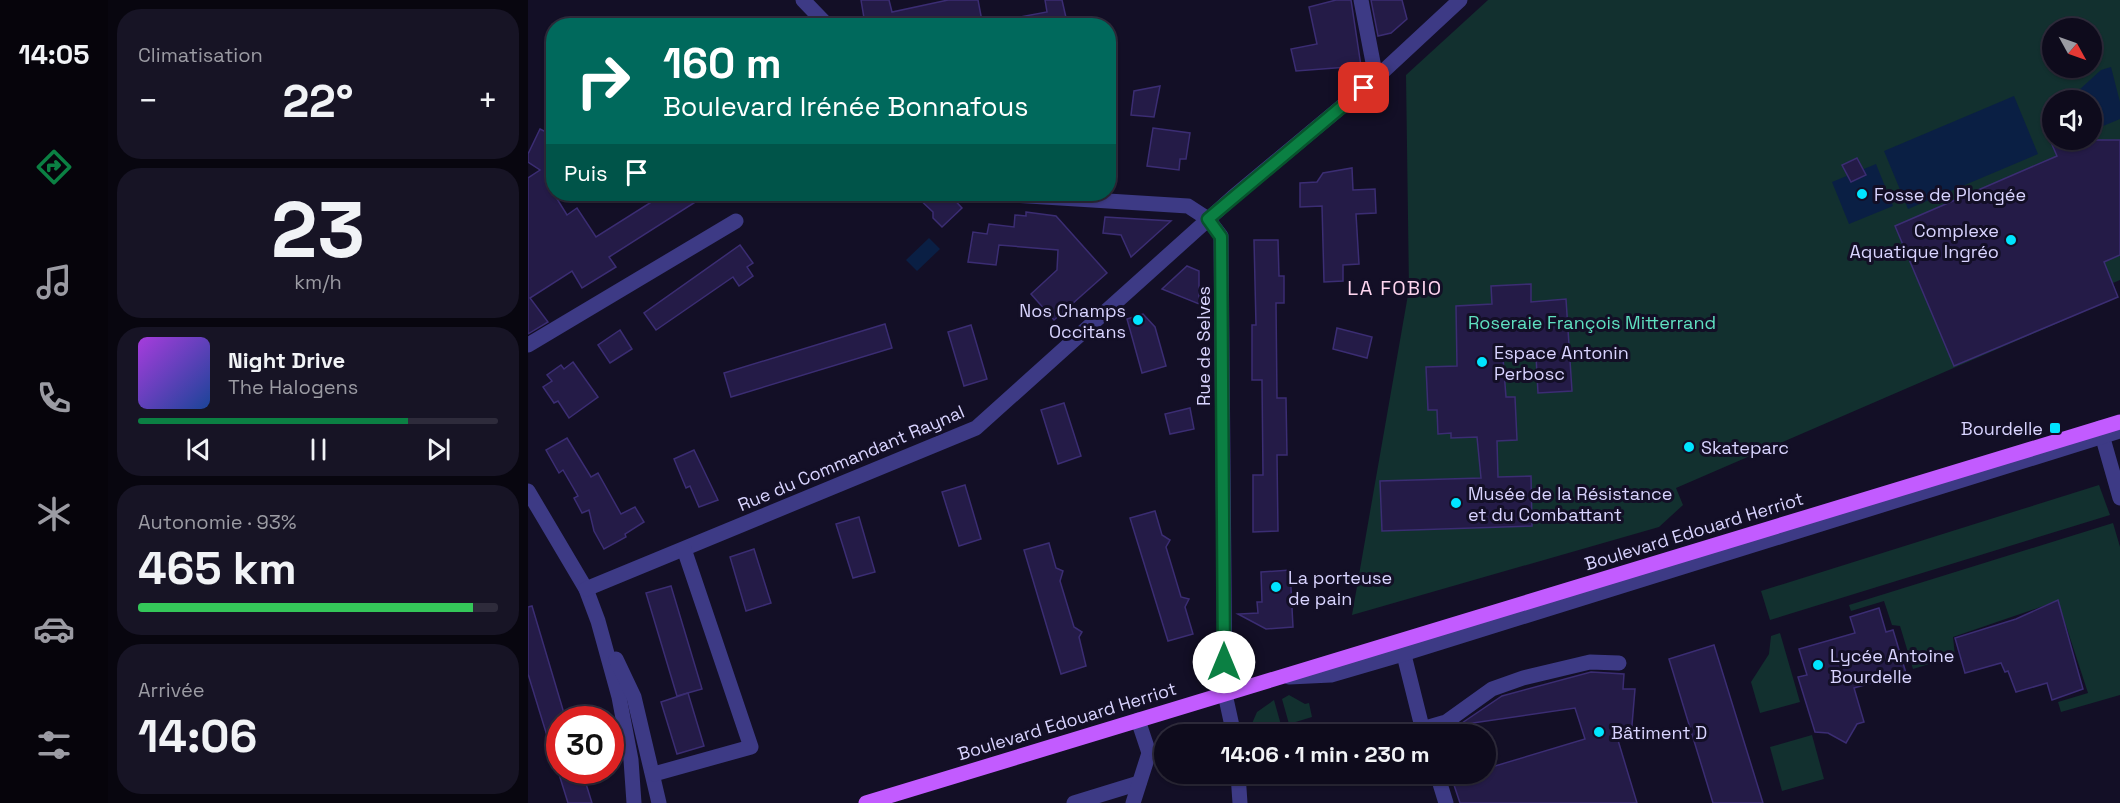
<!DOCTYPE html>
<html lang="fr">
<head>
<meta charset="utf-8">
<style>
	body { margin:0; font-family:"Space Grotesk",sans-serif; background:#171425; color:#f1f3f6; height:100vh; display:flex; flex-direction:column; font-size:22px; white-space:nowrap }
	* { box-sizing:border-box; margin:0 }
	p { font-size:20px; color:#9b9ba3 }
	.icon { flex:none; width:33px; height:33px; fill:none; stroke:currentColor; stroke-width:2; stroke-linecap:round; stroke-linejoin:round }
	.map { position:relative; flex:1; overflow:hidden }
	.details { display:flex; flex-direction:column; gap:9px; padding:9px; background:#08060f; width:420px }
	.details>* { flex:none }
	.hud { position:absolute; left:18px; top:18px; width:570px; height:183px; border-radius:24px; box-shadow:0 2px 4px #0004,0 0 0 2px #2e2b3b; background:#00695c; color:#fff; overflow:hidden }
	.needle { width:39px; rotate:130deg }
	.buttons { position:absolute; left:1514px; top:18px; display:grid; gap:12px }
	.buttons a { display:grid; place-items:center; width:60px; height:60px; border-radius:50%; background:#0e0b1c; box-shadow:0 2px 4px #0004,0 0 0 2px #2e2b3b; font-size:30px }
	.speed { position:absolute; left:18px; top:706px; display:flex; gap:12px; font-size:30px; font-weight:700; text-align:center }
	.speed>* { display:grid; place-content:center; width:78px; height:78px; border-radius:50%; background:#0e0b1c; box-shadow:0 2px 4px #0004,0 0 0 2px #2e2b3b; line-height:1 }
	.speed .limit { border:9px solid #d22; background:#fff; color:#111 }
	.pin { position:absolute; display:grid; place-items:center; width:51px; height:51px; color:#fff; margin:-26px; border-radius:12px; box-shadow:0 3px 9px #0006 }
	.me { position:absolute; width:66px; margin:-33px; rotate:0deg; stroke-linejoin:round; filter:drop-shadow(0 0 4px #0008) }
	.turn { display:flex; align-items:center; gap:21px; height:126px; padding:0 18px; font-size:27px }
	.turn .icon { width:78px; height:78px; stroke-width:2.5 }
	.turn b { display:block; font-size:42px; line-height:51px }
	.then { display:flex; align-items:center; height:57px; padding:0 18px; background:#0003; gap:12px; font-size:22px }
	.big { font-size:45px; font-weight:600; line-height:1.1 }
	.details .card { flex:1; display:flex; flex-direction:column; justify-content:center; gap:9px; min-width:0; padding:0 21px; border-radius:24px; background:#171425 }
	.details .dial { align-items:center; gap:0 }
	.dial b { font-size:78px; line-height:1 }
	.song { display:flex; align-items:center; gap:18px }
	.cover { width:72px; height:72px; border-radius:9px; background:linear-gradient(135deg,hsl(280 70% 55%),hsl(220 70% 35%)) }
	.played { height:6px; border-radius:3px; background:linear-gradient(90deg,#0b8043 75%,#2e2b3b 75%) }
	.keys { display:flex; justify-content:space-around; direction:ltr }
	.heat { display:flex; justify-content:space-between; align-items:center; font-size:33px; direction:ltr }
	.charge { height:9px; border-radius:4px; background:linear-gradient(90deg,#34c759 93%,#2e2b3b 0) }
	.trip { position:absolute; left:626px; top:724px; width:342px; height:60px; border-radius:30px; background:#0e0b1c; box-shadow:0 2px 4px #0004,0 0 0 2px #2e2b3b; font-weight:600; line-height:60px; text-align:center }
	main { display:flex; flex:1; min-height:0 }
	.menu { display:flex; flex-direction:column; width:108px; justify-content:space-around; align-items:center; background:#06040b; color:#9b9ba3 }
	.menu .icon { width:42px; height:42px }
	.menu .on { color:#0b8043 }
	.menu b { font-size:27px; color:#f1f3f6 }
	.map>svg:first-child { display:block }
	.green { fill:#12302f; fill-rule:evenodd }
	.water { fill:#0a1f44 }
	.building { fill:#241b47; stroke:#3b2d73; stroke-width:1.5 }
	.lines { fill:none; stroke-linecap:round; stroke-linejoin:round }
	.minor { stroke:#3d3a85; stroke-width:15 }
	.major { stroke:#c25bff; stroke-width:15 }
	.route-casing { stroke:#07532c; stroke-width:15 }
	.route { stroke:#0b8043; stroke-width:10 }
	.poi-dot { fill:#00e5ff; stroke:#130f26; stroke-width:2 }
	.labels { text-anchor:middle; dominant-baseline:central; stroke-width:6; stroke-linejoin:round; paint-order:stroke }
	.poi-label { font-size:18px; fill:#d9d4ff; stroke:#130f26; text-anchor:start }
	.park-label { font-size:18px; fill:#5fe0c0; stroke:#130f26 }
	.street-label { font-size:18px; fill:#d9d4ff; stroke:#130f26 }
	.neighbourhood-label { font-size:20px; letter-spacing:1.5px; fill:#ffd6f0; stroke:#130f26 }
</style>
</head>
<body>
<main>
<nav class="menu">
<b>14:05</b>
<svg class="icon on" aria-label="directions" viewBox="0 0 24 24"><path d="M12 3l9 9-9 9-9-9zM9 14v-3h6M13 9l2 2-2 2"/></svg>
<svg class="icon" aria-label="music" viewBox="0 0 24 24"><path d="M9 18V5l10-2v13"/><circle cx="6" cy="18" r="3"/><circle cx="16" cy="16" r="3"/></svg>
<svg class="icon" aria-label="phone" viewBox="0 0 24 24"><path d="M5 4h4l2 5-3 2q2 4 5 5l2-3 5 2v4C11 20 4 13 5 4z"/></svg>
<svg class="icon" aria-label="climate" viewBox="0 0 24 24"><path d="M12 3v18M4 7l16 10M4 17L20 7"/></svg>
<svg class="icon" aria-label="car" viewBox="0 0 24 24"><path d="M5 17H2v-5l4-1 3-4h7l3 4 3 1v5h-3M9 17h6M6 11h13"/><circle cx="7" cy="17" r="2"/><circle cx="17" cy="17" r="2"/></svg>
<svg class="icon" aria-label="filters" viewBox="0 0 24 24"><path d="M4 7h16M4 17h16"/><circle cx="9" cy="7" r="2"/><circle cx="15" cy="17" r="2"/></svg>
</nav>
<section class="details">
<div class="card"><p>Climatisation</p>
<div class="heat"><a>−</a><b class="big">22°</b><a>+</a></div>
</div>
<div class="card dial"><b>23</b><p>km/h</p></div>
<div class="card">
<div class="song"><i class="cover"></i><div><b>Night Drive</b><p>The Halogens</p></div></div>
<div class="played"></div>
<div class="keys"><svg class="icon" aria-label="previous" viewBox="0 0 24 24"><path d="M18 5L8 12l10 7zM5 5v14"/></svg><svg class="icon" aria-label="pause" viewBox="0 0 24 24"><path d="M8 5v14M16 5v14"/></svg><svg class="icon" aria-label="next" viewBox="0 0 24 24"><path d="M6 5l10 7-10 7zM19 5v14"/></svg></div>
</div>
<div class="card"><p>Autonomie · 93%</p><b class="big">465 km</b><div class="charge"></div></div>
<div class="card"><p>Arrivée</p><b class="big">14:06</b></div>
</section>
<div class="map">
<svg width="1592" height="803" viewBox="0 0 1592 803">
	<rect width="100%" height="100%" fill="#130f26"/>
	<g class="green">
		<path d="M960,0h632v280l-7,3 5,14 -442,191 7,17 -24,22 -307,88 57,-326 -3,-214zM1524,28h39v40h-39zM1524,100h39v40h-39z"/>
		<path d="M1571,485l11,30 -340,105 -9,-29z"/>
		<path d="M1585,523l7,24v148l-59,17 -3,-10 30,-9 -30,-92 -105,36 2,19 -42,13 -13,-43 -8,-1 -8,-24 -33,10 -2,-6z"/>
		<path d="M1252,633l20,69 -40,11 -9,-31 18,-28 2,-18z"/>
		<path d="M761,695l16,9 4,-1 3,14 -23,7 -7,-25z"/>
		<path d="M746,700l7,25c-9,10 -21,10 -34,10l10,-23z"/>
		<path d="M1284,735l12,44 -42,12 -12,-44z"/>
	</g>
	<g class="water">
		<path d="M1583,67l9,35v17l-29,12v-31h-23l33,-30z"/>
		<path d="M1486,96l24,58 -130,55 -24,-58z"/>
		<path d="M1348,164l17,42 -44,18 -17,-42z"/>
		<path d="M401,238l11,11 -23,22 -11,-11z"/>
	</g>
	<g class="building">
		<path d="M333,0h28l3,12 56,-12h30l4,21 -22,5h-98l-1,-7 3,-1z"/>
		<path d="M517,0h17l5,22 -6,4h-45l-1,-8 32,-6z"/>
		<path d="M808,0h15l10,66 -65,5 -5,-22 26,-5 -8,-37z"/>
		<path d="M843,0h31l5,19 -16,14 -13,3z"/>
		<path d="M632,86l-6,31 -23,-2 3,-24z"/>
		<path d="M625,128l37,5 -4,26h-6l-1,11 -32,-4z"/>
		<path d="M12,129l14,7v58l13,21 10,-7 19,29 68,-43h44l-99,63 7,10 -34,21 -10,-17 -42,27 18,24 -20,12v-156l12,-8 -12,-8v-8z"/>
		<path d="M1522,140h70v115l-16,7 14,35 -164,69 -59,-140 162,-70z"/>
		<path d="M1329,158l9,17 -15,7 -9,-17z"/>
		<path d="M824,168l1,22 22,-1 1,24 -20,1 3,50 -16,1v16l-19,1 -2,-76 -22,1v-24l17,-1 6,-9z"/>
		<path d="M386,194h35l13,14 -20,19 -9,-9v-6z"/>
		<path d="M498,212l30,4 51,57 -53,47 -23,-26 26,-24 1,-20 -59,-5 -3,20 -28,-3 5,-30 14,2 2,-10 25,3 1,-12 11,1z"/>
		<path d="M577,217l66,4 -40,36 -10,-22 -18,-2z"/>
		<path d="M726,240h24l1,36h5v27h-8l1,95h9l1,57h-10l1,76 -25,1v-57h10l-1,-95h-10v-55h4z"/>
		<path d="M212,245l13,18 -6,4 6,9 -14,10 -6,-9 -77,53 -12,-17z"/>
		<path d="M659,266l12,5v33l-37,-15z"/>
		<path d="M1003,284v18l35,-3 6,92 -34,2 -2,-37 -33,2 3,39h9l2,43 -20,1 1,36 33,-1 1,50 -150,5 -2,-50 101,-3 -4,-41 -26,1v-5l-13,1 -1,-24h-9l-2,-43 31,-1 -1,-60 36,-2 -1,-18z"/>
		<path d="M615,314l12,13 11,39 -24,7 -15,-54z"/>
		<path d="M357,324l7,24 -161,49 -7,-24z"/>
		<path d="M443,325l16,54 -23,7 -16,-54z"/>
		<path d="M809,328l35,9 -5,21 -34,-9z"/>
		<path d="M92,330l12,19 -22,14 -12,-18z"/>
		<path d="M45,362l25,35 -29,21 -11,-17 -4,2 -11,-16 9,-6 -5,-6 14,-10 3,4z"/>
		<path d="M536,403l17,53 -23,8 -17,-54z"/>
		<path d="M662,408l4,21 -24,5 -5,-20z"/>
		<path d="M39,438l24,39 7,-4 23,41 14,-7 9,15 -19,12 1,3 -22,12 -10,-18 -5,-21 -7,3 -8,-15 4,-2 -15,-26 -4,3 -13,-23z"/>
		<path d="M166,450l24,50 -19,7 -9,-21 -4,2 -12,-29z"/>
		<path d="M437,485l16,54 -22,7 -17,-54z"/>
		<path d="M627,511l7,24 8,5 -4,7 15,50 8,2 -4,8 8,27 -25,7 -38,-123z"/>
		<path d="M331,517l16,55 -22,6 -17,-54z"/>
		<path d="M521,543l7,25 7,3 -3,10 14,46 8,5 -3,5 7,29 -25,8 -37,-124z"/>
		<path d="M226,549l17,54 -25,8 -16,-54z"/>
		<path d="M762,570l3,57 -27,2 -28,-15 20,-1 -1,-11h5l-1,-30z"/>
		<path d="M143,586l31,103 -25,7 -31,-103z"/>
		<path d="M1530,600l25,89 -31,11 -5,-17 -31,9 -8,-21 -3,1 -4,-9 -36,10 -10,-35 61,-19z"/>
		<path d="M4,606l34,114h-6v44l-4,1 -28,-91v-67z"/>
		<path d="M1351,608l7,24 7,-2 13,43 -52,15 10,34 -7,2 -11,19 -18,-10 -13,-1 -17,-55 9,-2 -8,-26 56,-16 -5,-16z"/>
		<path d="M1186,645l5,16 44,142h-50l-44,-144z"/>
		<path d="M1063,672l33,2 -1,15h12l-4,48h-14l20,66h-177l-8,-24 17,-5h16v-5l100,-30 -10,-31 -116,17 43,-29z"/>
		<path d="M160,693l16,53 -27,8 -16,-52z"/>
		<path d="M30,771h24l10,32h-24z"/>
	</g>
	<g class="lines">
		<g class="minor">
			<path d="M275,0l25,26"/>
			<path d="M833,0l15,78"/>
			<path d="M468,194l192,12 20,13 13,17 4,458 9,41"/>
			<path d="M0,345l208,-124"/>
			<path d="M1572,428l20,70"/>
			<path d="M0,491l58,98 12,32 21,76 12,63 3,43"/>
			<path d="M58,589l390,-161 257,-231 143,-119 84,-78"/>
			<path d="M874,647l22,88"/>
			<path d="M88,659l18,38 25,106"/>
			<path d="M761,677l42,-2 72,-21 717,-223"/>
			<path d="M894,729l24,-7 46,-33 31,-11 67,-16 29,1"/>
			<path d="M126,774l97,-27 -67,-198"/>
			<path d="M710,774l2,29"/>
			<path d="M909,774l9,29"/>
			<path d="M546,803l65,-20"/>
			<path d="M605,803l16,-50 -11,-33"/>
		</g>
		<path class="major" d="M338,803l1254,-381"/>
	</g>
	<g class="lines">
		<g class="route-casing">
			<path id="route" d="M696,662l-3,-425 -13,-18 156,-131"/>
		</g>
		<use href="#route" class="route"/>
	</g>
	<g class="poi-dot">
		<circle cx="1334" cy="194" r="6"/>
		<circle cx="1483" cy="240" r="6"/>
		<circle cx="610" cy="320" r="6"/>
		<circle cx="954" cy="362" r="6"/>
		<rect x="1521" y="422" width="12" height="12" rx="3"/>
		<circle cx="1161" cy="447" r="6"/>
		<circle cx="928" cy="503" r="6"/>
		<circle cx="748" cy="587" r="6"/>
		<circle cx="1290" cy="665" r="6"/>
		<circle cx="1071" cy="732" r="6"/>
	</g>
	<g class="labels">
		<g class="poi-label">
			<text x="1346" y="194">Fosse de Plongée</text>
			<text x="1471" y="230" text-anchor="end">Complexe<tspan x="1471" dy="21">Aquatique Ingréo</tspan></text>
			<text x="598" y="310" text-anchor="end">Nos Champs<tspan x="598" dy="21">Occitans</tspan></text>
			<text x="966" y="352">Espace Antonin<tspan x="966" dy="21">Perbosc</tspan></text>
			<text x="1515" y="428" text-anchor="end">Bourdelle</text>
			<text x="1173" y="447">Skateparc</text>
			<text x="940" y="493">Musée de la Résistance<tspan x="940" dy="21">et du Combattant</tspan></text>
			<text x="760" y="577">La porteuse<tspan x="760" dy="21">de pain</tspan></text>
			<text x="1302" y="655">Lycée Antoine<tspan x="1302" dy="21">Bourdelle</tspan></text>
			<text x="1083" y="732">Bâtiment D</text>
		</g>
		<g class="park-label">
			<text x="1064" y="322">Roseraie François Mitterrand</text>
		</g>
		<g class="street-label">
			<text transform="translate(675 346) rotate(-90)">Rue de Selves</text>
			<text transform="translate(323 458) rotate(-23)">Rue du Commandant Raynal</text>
			<text transform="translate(1166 531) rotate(-17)">Boulevard Edouard Herriot</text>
			<text transform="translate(539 721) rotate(-17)">Boulevard Edouard Herriot</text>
		</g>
		<g class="neighbourhood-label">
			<text x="867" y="288">LA FOBIO</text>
		</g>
	</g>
</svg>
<div class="buttons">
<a><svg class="needle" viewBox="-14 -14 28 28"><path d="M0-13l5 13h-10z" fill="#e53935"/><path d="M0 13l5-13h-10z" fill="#9b9ba3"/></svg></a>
<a><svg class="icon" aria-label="sound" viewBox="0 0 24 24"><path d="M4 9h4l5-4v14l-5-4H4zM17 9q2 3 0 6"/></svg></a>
</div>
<div class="speed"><div class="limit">30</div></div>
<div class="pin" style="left:836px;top:88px;background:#d93025"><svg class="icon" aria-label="arrive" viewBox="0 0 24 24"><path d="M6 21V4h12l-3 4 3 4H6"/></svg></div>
<svg class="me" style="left:696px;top:662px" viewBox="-20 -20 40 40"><circle r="19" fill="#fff"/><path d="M0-13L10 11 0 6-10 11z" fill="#0b8043"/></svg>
<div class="trip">14:06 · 1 min · 230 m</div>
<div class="hud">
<div class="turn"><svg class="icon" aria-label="right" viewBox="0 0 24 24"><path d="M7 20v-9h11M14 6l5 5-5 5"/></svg><div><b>160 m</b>Boulevard Irénée Bonnafous</div></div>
<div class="then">Puis<svg class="icon" aria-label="arrive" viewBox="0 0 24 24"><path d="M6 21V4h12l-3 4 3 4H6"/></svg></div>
</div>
</div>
</main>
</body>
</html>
